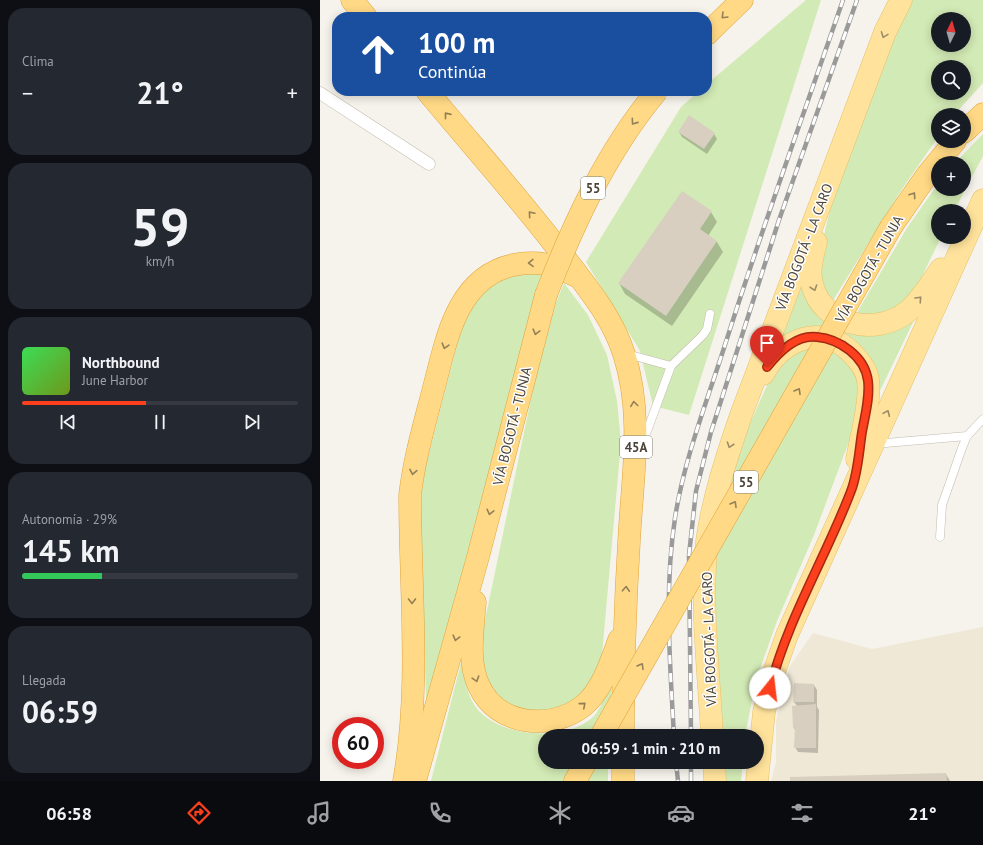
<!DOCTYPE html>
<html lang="es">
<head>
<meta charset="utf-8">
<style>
	body { margin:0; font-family:"PT Sans",sans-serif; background:#242831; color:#f1f3f6; height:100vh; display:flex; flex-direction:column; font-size:15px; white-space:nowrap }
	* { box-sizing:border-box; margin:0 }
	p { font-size:13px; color:#9ea1a6 }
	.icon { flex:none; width:22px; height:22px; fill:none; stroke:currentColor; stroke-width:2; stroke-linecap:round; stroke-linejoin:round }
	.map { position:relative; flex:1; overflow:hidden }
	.details { display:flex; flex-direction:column; gap:8px; padding:8px; background:#0d0f14; width:320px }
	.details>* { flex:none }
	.guide { position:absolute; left:12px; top:12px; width:380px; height:84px; border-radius:16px; box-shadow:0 2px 10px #0003; background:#1a4fa0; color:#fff; overflow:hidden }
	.needle { width:26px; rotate:5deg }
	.controls { position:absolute; left:611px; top:12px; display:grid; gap:8px }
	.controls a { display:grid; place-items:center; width:40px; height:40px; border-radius:50%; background:#171b24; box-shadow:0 2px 10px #0003; font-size:20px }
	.speed { position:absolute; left:12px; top:717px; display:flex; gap:8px; font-size:20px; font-weight:700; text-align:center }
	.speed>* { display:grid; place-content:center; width:52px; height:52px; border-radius:50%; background:#171b24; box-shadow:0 2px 10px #0003; line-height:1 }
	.speed .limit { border:6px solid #d22; background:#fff; color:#111 }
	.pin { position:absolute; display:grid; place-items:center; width:34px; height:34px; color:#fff; margin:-41px -17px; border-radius:50% 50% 50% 0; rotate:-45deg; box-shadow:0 0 4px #0007 }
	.pin .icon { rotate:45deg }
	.me { position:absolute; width:44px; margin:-22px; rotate:16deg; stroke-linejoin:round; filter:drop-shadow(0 0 3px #0008) }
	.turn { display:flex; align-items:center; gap:14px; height:84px; padding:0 20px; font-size:18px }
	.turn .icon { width:52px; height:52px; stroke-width:2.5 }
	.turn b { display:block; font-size:28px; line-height:34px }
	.big { font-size:30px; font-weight:800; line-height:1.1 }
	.details .widget { flex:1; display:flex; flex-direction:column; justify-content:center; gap:6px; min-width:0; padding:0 14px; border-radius:16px; background:#242831 }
	.details .dial { align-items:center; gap:0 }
	.dial b { font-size:52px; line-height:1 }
	.song { display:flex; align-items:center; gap:12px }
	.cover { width:48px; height:48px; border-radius:6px; background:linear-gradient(135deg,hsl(130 70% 55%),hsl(80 70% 35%)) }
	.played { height:4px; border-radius:2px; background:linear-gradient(90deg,#fc3f1d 45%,#363941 45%) }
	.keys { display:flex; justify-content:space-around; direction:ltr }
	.heat { display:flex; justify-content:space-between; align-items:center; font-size:22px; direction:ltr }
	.charge { height:6px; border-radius:3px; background:linear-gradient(90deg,#34c759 29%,#363941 0) }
	.trip { position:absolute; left:218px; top:729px; width:226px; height:40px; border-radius:20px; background:#171b24; box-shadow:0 2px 10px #0003; font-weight:800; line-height:40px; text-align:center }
	.tab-bar { display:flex; height:64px; justify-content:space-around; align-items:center; background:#090b0e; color:#9ea1a6 }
	.tab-bar .icon { width:28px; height:28px }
	.tab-bar .selected { color:#fc3f1d }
	.tab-bar b { font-size:18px; color:#f1f3f6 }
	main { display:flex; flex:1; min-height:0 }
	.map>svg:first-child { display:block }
	.education { fill:#efe8d6 }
	.green { fill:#d2eab5; fill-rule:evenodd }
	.shadow { fill:#0003 }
	.building { fill:#d8cfc1 }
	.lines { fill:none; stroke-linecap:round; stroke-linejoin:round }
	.service-casing { stroke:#c2bbae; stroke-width:9 }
	.pedestrian-casing { stroke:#c2bbae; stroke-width:13 }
	.primary-casing { stroke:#e6c16a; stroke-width:23 }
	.trunk-casing { stroke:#e0a43c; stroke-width:23 }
	.service { stroke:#fff; stroke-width:8 }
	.pedestrian { stroke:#fff; stroke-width:12 }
	.primary { stroke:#ffe39c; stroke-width:22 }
	.trunk { stroke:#ffd985; stroke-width:22 }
	.rail-casing { stroke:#9a9a9a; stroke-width:4.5 }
	.rail { stroke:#fff; stroke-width:3; stroke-dasharray:9; stroke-linecap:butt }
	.trunk-bridge-casing { stroke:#e0a43c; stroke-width:23; stroke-linecap:butt }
	.trunk-bridge { stroke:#ffd985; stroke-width:22 }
	.oneway { stroke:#938057 }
	.oneway2 { stroke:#9c8c66 }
	.route-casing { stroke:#a42913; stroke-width:10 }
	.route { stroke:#fc3f1d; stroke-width:7 }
	.labels { text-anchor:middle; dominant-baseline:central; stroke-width:3; stroke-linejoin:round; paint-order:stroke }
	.shield { fill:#fff; stroke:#817c74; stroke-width:1 }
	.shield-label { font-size:13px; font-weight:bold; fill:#4b4439 }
	.street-label { font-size:14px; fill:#4b4439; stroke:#fff }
</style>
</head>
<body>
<main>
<section class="details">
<div class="widget"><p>Clima</p>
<div class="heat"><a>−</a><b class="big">21°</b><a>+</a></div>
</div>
<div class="widget dial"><b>59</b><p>km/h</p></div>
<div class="widget">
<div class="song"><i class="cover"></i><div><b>Northbound</b><p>June Harbor</p></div></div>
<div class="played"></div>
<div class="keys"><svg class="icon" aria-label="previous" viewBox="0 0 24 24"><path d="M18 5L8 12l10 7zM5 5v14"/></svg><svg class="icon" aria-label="pause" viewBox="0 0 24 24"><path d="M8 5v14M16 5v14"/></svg><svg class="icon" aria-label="next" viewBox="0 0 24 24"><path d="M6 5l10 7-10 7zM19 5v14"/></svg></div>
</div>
<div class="widget"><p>Autonomía · 29%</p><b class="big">145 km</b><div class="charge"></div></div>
<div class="widget"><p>Llegada</p><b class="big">06:59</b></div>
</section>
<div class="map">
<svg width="663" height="781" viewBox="0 0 663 781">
	<rect width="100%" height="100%" fill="#f6f3ec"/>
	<path class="education" d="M663,627v154h-212l5,-19v-41l14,-55 23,-33 59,16z"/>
	<g class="green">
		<path d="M486,0h15l-132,415 -36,-9 -13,-55 -54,-89 95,-155 18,-16h8v-7z"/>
		<path d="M592,0h71v83l-29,32h-16v22l-36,52 -70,113 -12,-21 1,-33 11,-47 48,-132zM618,19h26v26h-26zM618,67h26v26h-26z"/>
		<path d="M663,134v22l-29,55h-16v26h3l-25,52 -21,23 -40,4 52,-88 31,-44v5h26v-26h-9z"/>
		<path d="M226,271l-119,455 -6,-181v-46l3,-26 41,-160 35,-37z"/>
		<path d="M480,275l26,46 93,-11 -45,93 -14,-55 -84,-4z"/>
		<path d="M244,283l24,32 19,40 10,46 4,41 -20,224c-7,13 -13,25 -25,34 -30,22 -82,12 -94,-27 -2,-7 -2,-16 -3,-24l57,-274 20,-72z"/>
		<path d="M479,347l41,6 16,17 6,19 -5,31 -43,115 -37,86 -21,59 -11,56h-23l-8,-162 6,-64 21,-66 31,-70z"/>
		<path d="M145,647c0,20 -2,42 10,59 22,32 92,37 119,10 7,-7 13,-27 18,-36l-3,56h-64v26h63v19h-177z"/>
		<path d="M403,762h20l-2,19h-17z"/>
	</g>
	<g class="shadow">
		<path d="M359,132l35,2 3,5 -10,15 -25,-17z"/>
		<path d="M391,212l6,10 -9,14 9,6 6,10 -51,74 -47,-32 -6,-11z"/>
		<path d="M494,685l3,5v17l2,3 -1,43 -20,-1 -3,-5 1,-15 -2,-4 -1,-22h4l-3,-4z"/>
		<path d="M626,774l4,7h-159z"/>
	</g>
	<g class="building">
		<path d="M369,115l26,18 -11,16 -26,-17z"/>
		<path d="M362,191l30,20 -12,18 17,12 -51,75 -48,-33z"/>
		<path d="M474,683l20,1v18h-21z"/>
		<path d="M496,704v44h-22l1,-21 -2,1 -1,-22z"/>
		<path d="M626,773l1,8h-157v-4z"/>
	</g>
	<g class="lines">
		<g class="service-casing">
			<g id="service">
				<path d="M307,354l44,12"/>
				<path d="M323,442l28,-76 32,-31 4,-6 3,-15"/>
				<path d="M554,444l93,-8"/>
				<path d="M620,537l2,-32 20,-57 5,-12 16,-17"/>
			</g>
		</g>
		<g class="pedestrian-casing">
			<path id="pedestrian" d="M0,93l109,71"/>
		</g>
		<g class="primary-casing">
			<g id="primary">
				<path d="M496,242c-3,13 -8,28 -4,42 10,41 63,53 95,28 14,-11 24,-29 34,-43"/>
				<path d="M443,374c19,-35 59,-52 90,-20 7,8 14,16 15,26 3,21 -7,57 -11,79"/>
				<path d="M392,736c-3,-62 -12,-134 -5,-195 6,-43 20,-85 34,-126l144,-383 16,-32"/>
				<path d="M394,762l1,19"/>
				<path d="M437,781l7,-69 9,-37 14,-40 196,-435"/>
			</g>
		</g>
		<g class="trunk-casing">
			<g id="trunk">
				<path d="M32,0l14,17"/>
				<path d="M387,34l35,-34"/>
				<path d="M107,91c47,57 97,112 141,171 22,29 45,57 56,92 20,62 8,125 5,188 -4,65 -6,129 -6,194"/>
				<path d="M644,132l19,-18"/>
				<path d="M571,227l36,-52 28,-34"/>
				<path d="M155,602c-2,27 -8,59 4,84 18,40 72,45 104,20 19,-15 28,-44 36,-66"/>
				<path d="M84,781c17,-94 6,-191 6,-286 4,-35 14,-69 23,-104 13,-48 22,-113 80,-126 23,-5 40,-1 61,10"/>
				<path d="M95,781l63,-224 68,-262"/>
				<path d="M255,781l11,-19"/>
				<path d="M303,781v-19"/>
			</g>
		</g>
		<use href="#service" class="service"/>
		<use href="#pedestrian" class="pedestrian"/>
		<use href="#primary" class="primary"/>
		<use href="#trunk" class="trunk"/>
		<g class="rail-casing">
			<g id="rail">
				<path d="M354,736c-4,-72 -10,-146 1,-218 9,-58 31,-114 49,-170 37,-117 79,-232 119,-348"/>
				<path d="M371,736l-2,-181 7,-64 15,-59 68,-212 78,-220"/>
				<path d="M356,762l2,19"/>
				<path d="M371,781v-19"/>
			</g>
		</g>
		<use href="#rail" class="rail"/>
		<g class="trunk-bridge-casing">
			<g id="trunk-bridge">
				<path d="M226,295c28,-73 61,-144 111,-204"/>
				<path d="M281,736l290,-509"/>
			</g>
		</g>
		<use href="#trunk-bridge" class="trunk-bridge"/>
	</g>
	<defs><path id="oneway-chevron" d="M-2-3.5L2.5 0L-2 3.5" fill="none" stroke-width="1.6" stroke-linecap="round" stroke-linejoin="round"/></defs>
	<g class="oneway">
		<use href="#oneway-chevron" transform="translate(404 16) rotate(135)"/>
		<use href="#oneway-chevron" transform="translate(127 115) rotate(-129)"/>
		<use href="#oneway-chevron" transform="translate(314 122) rotate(125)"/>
		<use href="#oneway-chevron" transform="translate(593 195) rotate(-56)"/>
		<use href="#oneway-chevron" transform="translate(211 214) rotate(-131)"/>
		<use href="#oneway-chevron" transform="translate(211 263) rotate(178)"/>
		<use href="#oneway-chevron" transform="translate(216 332) rotate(105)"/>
		<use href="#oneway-chevron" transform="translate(125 346) rotate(106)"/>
		<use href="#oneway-chevron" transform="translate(478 391) rotate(-60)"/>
		<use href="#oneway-chevron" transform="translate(314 404) rotate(-98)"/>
		<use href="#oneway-chevron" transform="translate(93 472) rotate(100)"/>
		<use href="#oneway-chevron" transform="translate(414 504) rotate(-60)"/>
		<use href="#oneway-chevron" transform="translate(170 512) rotate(104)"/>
		<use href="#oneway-chevron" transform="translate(306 589) rotate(-87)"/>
		<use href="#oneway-chevron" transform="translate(92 601) rotate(89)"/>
		<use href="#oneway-chevron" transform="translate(136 638) rotate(105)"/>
		<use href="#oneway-chevron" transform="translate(321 666) rotate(-60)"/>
		<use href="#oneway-chevron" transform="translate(156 679) rotate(72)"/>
		<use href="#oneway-chevron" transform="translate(263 705) rotate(-41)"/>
	</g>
	<g class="oneway2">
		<use href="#oneway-chevron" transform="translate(564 35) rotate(111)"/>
		<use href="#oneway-chevron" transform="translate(494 288) rotate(71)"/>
		<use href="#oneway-chevron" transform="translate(599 299) rotate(-47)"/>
		<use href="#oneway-chevron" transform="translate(567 413) rotate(-66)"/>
		<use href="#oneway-chevron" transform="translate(410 445) rotate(109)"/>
	</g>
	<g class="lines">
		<g class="route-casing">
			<path id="route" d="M447,367c11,-14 30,-33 50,-30 22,2 48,19 51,44 2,17 -3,34 -6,51 -3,19 -4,41 -11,59 -25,66 -63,127 -81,197"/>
		</g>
		<use href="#route" class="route"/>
	</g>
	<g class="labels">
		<g class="shield">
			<rect x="261" y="177" width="24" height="22" rx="3"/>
			<rect x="300" y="436" width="32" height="22" rx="3"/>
			<rect x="414" y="471" width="24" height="22" rx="3"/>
		</g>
		<g class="shield-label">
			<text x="273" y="188">55</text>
			<text x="316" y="447">45A</text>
			<text x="426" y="482">55</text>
		</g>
		<g class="street-label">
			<text transform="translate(484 247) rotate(-69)">VÍA BOGOTÁ - LA CARO</text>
			<text transform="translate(549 269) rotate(-60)">VÍA BOGOTÁ - TUNJA</text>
			<text transform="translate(192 426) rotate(-76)">VÍA BOGOTÁ - TUNJA</text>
			<text transform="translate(389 639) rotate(-92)">VÍA BOGOTÁ - LA CARO</text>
		</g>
	</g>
</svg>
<div class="controls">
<a><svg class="needle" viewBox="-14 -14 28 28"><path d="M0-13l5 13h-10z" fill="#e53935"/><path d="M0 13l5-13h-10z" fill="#9ea1a6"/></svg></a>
<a><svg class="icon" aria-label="search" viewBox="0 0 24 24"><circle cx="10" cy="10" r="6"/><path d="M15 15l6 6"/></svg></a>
<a><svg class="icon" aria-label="layers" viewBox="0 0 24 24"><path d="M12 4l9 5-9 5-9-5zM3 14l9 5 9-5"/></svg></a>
<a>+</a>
<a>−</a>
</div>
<div class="speed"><div class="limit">60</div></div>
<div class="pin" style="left:447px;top:367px;background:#d93025"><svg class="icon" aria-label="arrive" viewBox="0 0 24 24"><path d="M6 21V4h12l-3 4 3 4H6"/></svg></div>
<svg class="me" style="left:450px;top:688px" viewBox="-20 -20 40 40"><circle r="19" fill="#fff"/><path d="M0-13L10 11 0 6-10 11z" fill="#fc3f1d"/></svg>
<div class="trip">06:59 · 1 min · 210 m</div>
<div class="guide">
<div class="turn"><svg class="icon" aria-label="ahead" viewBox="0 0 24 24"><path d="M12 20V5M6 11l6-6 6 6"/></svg><div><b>100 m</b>Continúa</div></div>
</div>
</div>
</main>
<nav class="tab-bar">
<b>06:58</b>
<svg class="icon selected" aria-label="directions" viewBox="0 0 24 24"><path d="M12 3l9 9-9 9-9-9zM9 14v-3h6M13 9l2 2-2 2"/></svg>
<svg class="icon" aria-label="music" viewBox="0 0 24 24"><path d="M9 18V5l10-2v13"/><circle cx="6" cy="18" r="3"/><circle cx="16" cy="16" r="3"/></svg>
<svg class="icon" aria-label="phone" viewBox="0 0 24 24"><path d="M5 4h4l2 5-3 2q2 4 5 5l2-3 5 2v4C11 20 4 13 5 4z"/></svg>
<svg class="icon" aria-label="climate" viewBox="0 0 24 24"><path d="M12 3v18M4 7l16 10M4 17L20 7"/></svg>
<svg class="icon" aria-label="car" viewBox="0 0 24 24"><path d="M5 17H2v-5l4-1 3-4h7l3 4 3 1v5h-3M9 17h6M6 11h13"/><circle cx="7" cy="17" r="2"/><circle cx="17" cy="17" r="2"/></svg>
<svg class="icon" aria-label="filters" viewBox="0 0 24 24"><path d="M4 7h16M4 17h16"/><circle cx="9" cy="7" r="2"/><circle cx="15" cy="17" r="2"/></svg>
<b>21°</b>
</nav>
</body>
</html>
